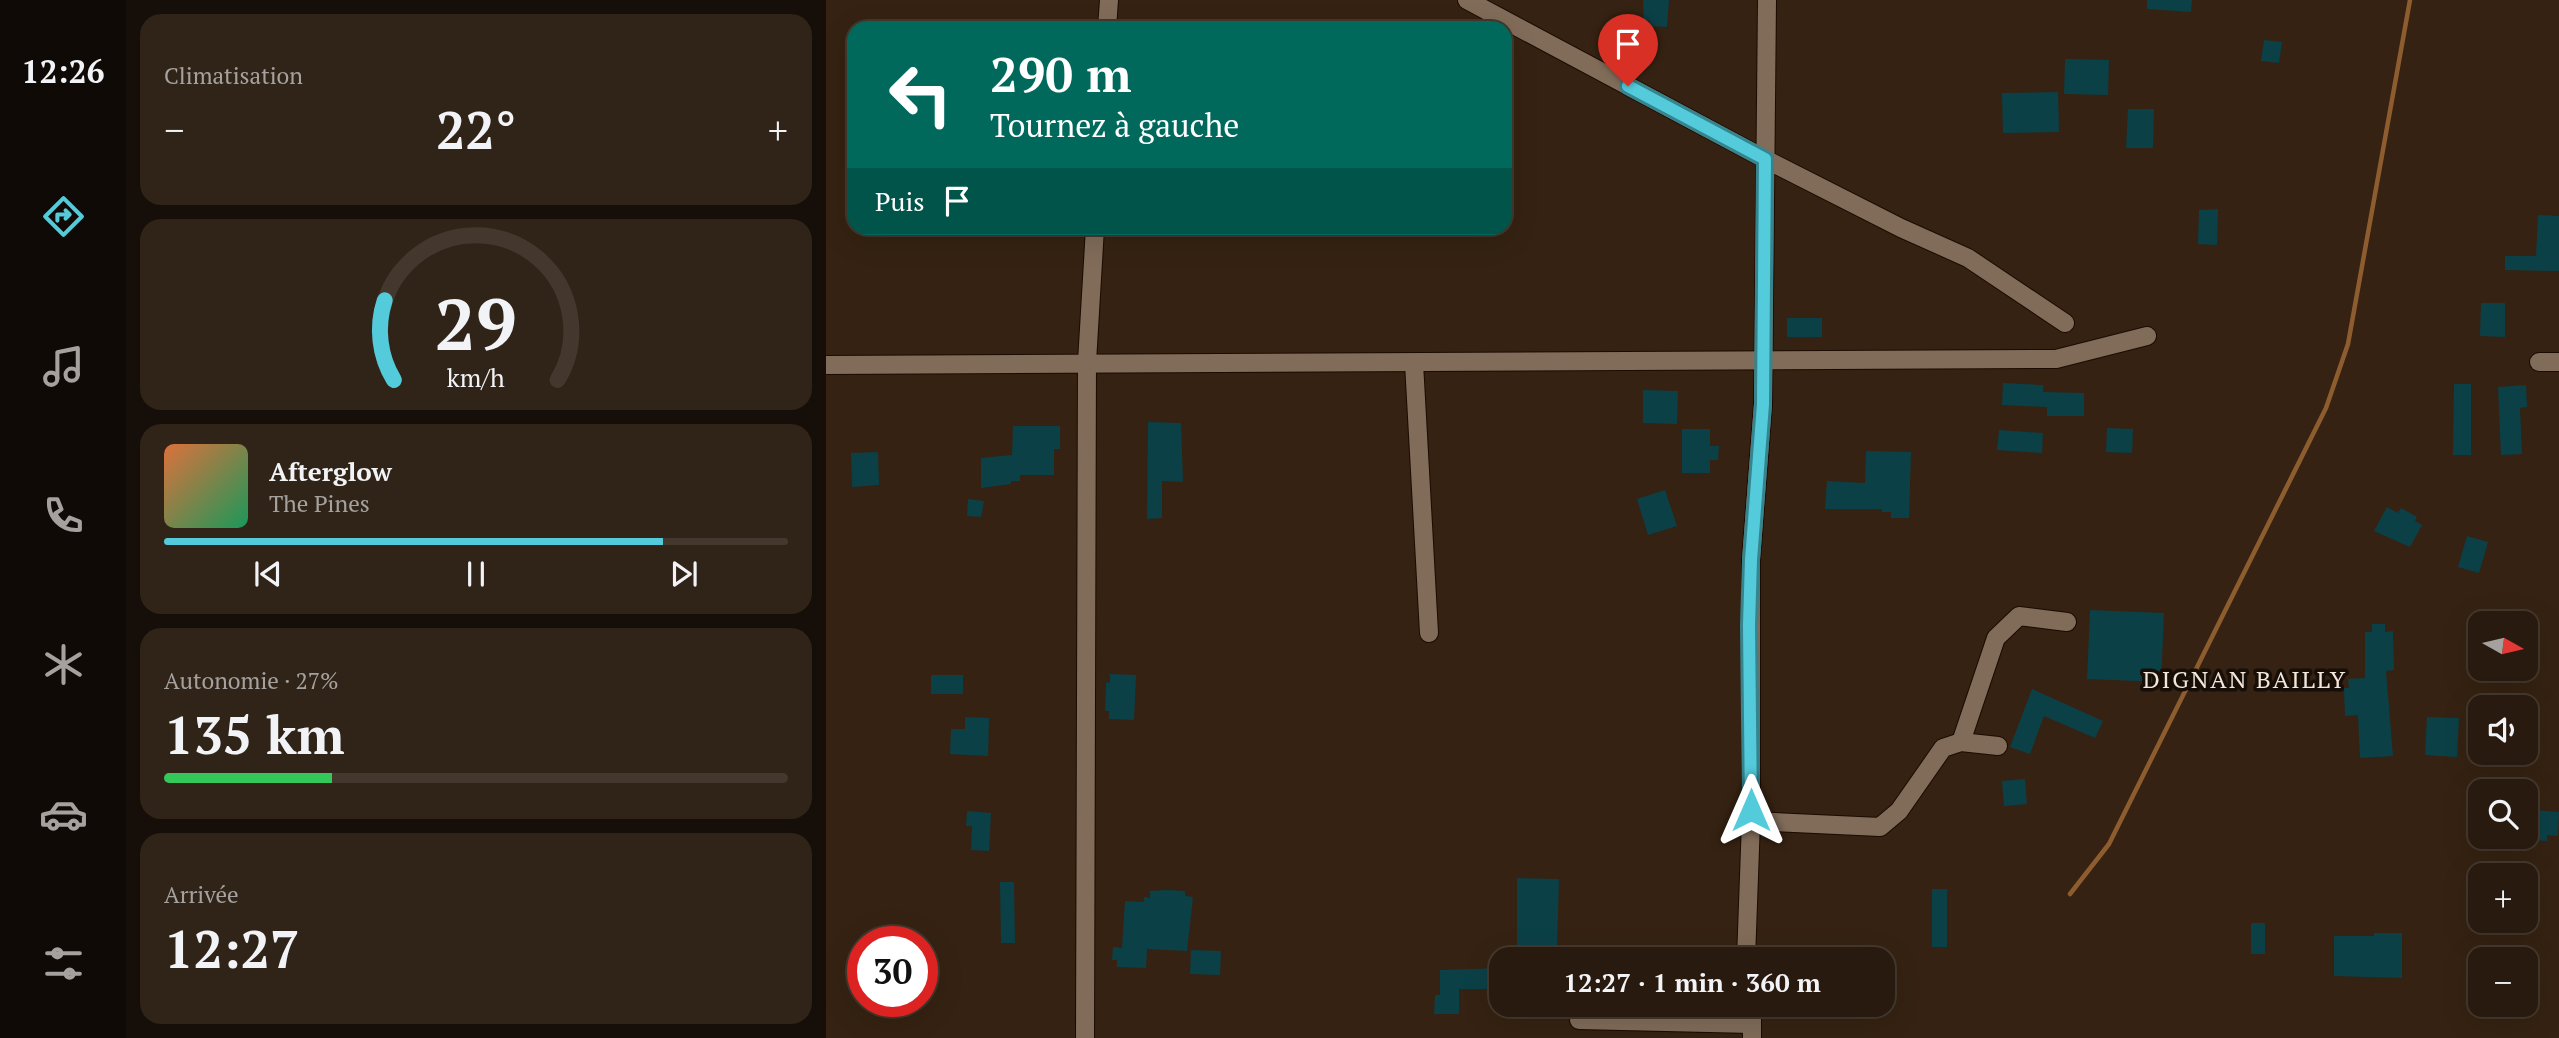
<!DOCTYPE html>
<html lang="fr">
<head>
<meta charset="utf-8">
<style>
	body { margin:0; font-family:"PT Serif",serif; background:#302317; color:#f1f3f6; height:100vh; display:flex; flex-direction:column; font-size:26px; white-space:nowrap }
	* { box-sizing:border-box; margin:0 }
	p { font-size:23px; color:#a5a19e }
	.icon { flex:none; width:38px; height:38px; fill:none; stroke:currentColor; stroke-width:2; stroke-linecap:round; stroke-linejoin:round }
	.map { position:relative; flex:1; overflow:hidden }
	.drawer { display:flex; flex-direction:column; gap:14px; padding:14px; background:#160e08; width:700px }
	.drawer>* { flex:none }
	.guide { position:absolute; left:21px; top:21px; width:665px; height:214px; border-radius:21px; box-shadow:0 7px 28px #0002,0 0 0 2px #44382e; background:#00695c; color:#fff; overflow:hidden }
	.needle { width:46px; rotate:98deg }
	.buttons { position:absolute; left:1642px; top:611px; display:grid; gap:14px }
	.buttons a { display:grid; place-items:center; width:70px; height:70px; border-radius:14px; background:#281a0e; box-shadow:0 7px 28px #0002,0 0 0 2px #44382e; font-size:35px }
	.speed { position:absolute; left:21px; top:926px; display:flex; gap:14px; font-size:35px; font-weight:700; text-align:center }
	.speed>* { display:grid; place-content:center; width:91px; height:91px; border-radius:50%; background:#281a0e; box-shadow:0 7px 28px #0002,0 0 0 2px #44382e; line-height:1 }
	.speed .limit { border:10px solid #d22; background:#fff; color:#111 }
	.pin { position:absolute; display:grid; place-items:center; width:60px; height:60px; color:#fff; margin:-72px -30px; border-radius:50% 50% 50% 0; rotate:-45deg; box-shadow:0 0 7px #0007 }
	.pin .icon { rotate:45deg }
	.me { position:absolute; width:77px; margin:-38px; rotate:0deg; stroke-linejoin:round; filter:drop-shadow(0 0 5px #0008) }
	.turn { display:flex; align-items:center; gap:24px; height:147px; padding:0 28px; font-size:32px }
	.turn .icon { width:91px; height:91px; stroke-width:2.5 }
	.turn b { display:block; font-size:49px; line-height:60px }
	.then { display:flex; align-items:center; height:66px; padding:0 28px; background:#0003; gap:14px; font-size:26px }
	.big { font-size:52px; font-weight:800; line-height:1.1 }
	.drawer .widget { flex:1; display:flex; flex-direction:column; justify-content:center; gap:10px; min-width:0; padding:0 24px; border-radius:21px; background:#302317 }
	.drawer .dial { align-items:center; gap:0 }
	.dial svg { height:182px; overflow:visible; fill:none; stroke:#44382e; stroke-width:7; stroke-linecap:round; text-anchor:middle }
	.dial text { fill:#f1f3f6; stroke:none }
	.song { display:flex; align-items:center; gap:21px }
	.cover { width:84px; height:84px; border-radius:10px; background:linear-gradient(135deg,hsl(20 70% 55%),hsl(150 70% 35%)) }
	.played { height:7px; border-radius:4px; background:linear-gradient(90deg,#53cbdb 80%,#44382e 80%) }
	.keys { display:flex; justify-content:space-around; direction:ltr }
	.heat { display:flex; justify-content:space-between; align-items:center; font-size:38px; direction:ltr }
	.charge { height:10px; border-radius:5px; background:linear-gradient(90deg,#34c759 27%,#44382e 0) }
	.trip { position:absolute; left:663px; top:947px; width:406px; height:70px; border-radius:21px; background:#281a0e; box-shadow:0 7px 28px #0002,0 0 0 2px #44382e; font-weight:800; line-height:70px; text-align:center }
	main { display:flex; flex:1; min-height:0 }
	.tabs { display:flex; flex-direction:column; width:126px; justify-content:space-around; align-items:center; background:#100a06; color:#a5a19e }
	.tabs .icon { width:49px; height:49px }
	.tabs .active { color:#53cbdb }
	.tabs b { font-size:32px; color:#f1f3f6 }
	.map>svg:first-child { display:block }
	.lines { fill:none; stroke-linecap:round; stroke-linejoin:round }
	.stream { stroke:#8e5d2f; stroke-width:4.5 }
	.building { fill:#0c4047 }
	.minor-casing { stroke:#1c0b00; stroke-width:20 }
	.minor { stroke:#816c59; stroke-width:18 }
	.route-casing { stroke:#36848e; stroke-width:18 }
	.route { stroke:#53cbdb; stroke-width:12 }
	.labels { text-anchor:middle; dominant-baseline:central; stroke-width:7; stroke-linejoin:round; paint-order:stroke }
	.quarter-label { font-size:24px; letter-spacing:2px; fill:#f3e6dc; stroke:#160e07 }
</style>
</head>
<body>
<main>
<nav class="tabs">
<b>12:26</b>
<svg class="icon active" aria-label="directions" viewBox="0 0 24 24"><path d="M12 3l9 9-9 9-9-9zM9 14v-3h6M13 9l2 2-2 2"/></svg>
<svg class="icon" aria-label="music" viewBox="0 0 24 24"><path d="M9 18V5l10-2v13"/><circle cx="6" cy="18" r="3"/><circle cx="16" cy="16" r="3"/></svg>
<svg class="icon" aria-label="phone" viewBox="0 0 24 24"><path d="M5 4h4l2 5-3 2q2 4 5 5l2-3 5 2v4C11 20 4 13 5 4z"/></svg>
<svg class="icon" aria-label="climate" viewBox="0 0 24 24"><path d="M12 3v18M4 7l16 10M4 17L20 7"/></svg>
<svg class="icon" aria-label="car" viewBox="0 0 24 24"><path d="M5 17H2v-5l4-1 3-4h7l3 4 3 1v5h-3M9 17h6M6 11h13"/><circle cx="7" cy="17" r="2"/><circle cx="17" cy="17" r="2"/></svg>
<svg class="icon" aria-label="filters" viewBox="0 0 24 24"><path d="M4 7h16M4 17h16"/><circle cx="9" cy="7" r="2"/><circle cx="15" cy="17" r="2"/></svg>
</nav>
<section class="drawer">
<div class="widget"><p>Climatisation</p>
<div class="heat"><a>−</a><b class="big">22°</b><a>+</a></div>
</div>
<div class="widget dial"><svg viewBox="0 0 100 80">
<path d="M14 69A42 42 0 1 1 86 69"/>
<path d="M14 69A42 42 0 0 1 10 34" stroke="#53cbdb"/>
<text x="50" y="56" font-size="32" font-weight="700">29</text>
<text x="50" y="72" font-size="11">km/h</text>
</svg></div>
<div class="widget">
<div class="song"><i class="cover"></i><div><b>Afterglow</b><p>The Pines</p></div></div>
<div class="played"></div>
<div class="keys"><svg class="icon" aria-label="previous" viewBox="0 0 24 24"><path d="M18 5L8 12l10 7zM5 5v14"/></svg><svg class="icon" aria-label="pause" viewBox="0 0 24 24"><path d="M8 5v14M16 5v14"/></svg><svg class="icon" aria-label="next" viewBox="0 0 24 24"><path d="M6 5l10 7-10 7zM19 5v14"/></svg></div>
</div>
<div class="widget"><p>Autonomie · 27%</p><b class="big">135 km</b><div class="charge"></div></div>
<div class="widget"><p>Arrivée</p><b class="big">12:27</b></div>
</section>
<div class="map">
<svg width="1733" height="1038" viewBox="0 0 1733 1038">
	<rect width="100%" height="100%" fill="#352212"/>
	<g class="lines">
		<path class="stream" d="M1244,894l39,-50 217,-436 22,-64 62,-344"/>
	</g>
	<g class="building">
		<path d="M817,0h26l-2,27 -17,-1v-5h-6z"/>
		<path d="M1321,0h45l-1,12 -44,-3z"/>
		<path d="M1438,40l18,2 -3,21 -18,-2z"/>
		<path d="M1239,59l44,1 -1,35 -44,-1z"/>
		<path d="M1232,92l1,40 -56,1 -1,-40z"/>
		<path d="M1302,109h26l-1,39h-27z"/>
		<path d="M1392,209l-1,36 -19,-1 1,-34z"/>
		<path d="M1712,215l21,1v55l-54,-1v-14h31z"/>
		<path d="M1655,303h24v34l-25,-1z"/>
		<rect x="961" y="318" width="35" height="19"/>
		<path d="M1177,383l40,2v7l41,1v23h-37v-9l-45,-2z"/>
		<path d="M1628,384h17v71h-18z"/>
		<path d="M1700,385l1,22 -7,1 2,46 -21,1 -3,-68z"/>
		<path d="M817,390l35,1 -1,33 -34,-1z"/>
		<path d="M322,422l33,1 2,59 -21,-1v37l-15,1z"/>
		<path d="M187,426h47v23h-6v26h-34v6h-9v3l-30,4v-30l31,-3z"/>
		<path d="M1281,428l26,1 -1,24 -26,-1z"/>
		<path d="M856,429h28v17h9l-1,14h-8v13h-28z"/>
		<path d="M1173,430l44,3 -1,20 -45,-3z"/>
		<path d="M1040,451l45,1 -2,66h-18v-6h-9v-3h-57l2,-28 38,2z"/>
		<path d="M52,452l1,33 -27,2 -1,-34z"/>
		<path d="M839,490l12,36 -29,9 -11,-36z"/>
		<path d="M142,499l16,2 -3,16 -14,-1z"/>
		<path d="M1561,507l11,6 3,-5 16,9 -2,4 7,4 -12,22 -36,-16z"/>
		<path d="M1641,536l21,6 -9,31 -21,-6z"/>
		<path d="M1264,610l74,3 -3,69 -74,-3z"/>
		<path d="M1546,624h13v8l8,-1 1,39 -8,1 7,85 -33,2 -2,-43 -13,1 -1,-28h5l-1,-9 17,-1v-46h7z"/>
		<path d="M284,674l26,1 -2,45 -25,-1v-8h-4l1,-29 4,1z"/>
		<rect x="105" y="675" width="32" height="19"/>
		<path d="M1206,689l71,32 -8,17 -51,-22 -14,38 -20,-7z"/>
		<path d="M139,717l24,1 -1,38 -38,-2 1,-25h14z"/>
		<path d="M1601,717l32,1 -2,39 -32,-2z"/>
		<path d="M1199,779l2,25 -23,2 -2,-25z"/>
		<path d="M1709,810l24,2 -1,24 -11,-1v6l-14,-1z"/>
		<path d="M141,811l24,2 -2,38 -18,-1 1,-24h-6z"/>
		<path d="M691,878l42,1 -2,68h-4l-1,12h-35z"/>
		<path d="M174,882h14l1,61h-14z"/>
		<rect x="1106" y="889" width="15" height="58"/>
		<path d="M341,890l18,1v5l8,1 -6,54 -40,-2 -1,19 -29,-1v-7h-5l1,-13 9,1 3,-47 19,1v-5l6,1v-7z"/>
		<rect x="1425" y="923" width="14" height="31"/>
		<path d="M1548,933h28v45l-68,-2v-40h40z"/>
		<path d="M365,950l30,1 -1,24 -30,-1z"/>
		<path d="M676,968v21h-43v25h-25l1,-19h5v-25z"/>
	</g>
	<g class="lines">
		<g class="minor-casing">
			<g id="minor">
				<path d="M641,0l298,159 136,69 67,30 97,65"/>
				<path d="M281,28l2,-28"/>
				<path d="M1713,362h20"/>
				<path d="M588,363l15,270"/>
				<path d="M0,365l1230,-6 91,-23"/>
				<path d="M1135,742l35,-104 23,-22 48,6"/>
				<path d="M925,821l129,6 19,-16 44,-63 18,-6 37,4"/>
				<path d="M920,959l5,-138v-261l12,-156 4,-404"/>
				<path d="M753,1020l173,4"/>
				<path d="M259,1038l2,-676 8,-134"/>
				<path d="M926,1038v-34"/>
			</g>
		</g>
		<use href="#minor" class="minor"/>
	</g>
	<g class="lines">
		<g class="route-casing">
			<path id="route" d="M802,86l137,73 -2,245 -12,156 -2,65 2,185"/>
		</g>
		<use href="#route" class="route"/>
	</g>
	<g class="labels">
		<g class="quarter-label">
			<text x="1419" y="679">DIGNAN BAILLY</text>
		</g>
	</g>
</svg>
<div class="buttons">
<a><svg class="needle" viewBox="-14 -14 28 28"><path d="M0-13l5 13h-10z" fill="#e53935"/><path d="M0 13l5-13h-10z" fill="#a5a19e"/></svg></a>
<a><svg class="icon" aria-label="sound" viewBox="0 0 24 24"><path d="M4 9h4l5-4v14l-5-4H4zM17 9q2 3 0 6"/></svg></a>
<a><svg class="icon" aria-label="search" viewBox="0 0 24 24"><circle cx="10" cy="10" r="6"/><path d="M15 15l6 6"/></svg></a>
<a>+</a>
<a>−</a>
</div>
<div class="speed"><div class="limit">30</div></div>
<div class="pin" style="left:802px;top:86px;background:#d93025"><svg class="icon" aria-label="arrive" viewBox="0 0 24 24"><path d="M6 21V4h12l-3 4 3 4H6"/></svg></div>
<svg class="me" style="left:925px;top:810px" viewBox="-20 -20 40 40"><path d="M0-17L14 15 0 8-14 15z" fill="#53cbdb" stroke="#fff" stroke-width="4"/></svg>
<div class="trip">12:27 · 1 min · 360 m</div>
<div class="guide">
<div class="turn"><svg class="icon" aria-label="left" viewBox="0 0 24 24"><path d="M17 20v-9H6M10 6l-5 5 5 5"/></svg><div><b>290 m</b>Tournez à gauche</div></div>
<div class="then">Puis<svg class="icon" aria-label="arrive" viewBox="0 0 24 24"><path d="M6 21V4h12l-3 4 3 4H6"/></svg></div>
</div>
</div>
</main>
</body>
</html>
